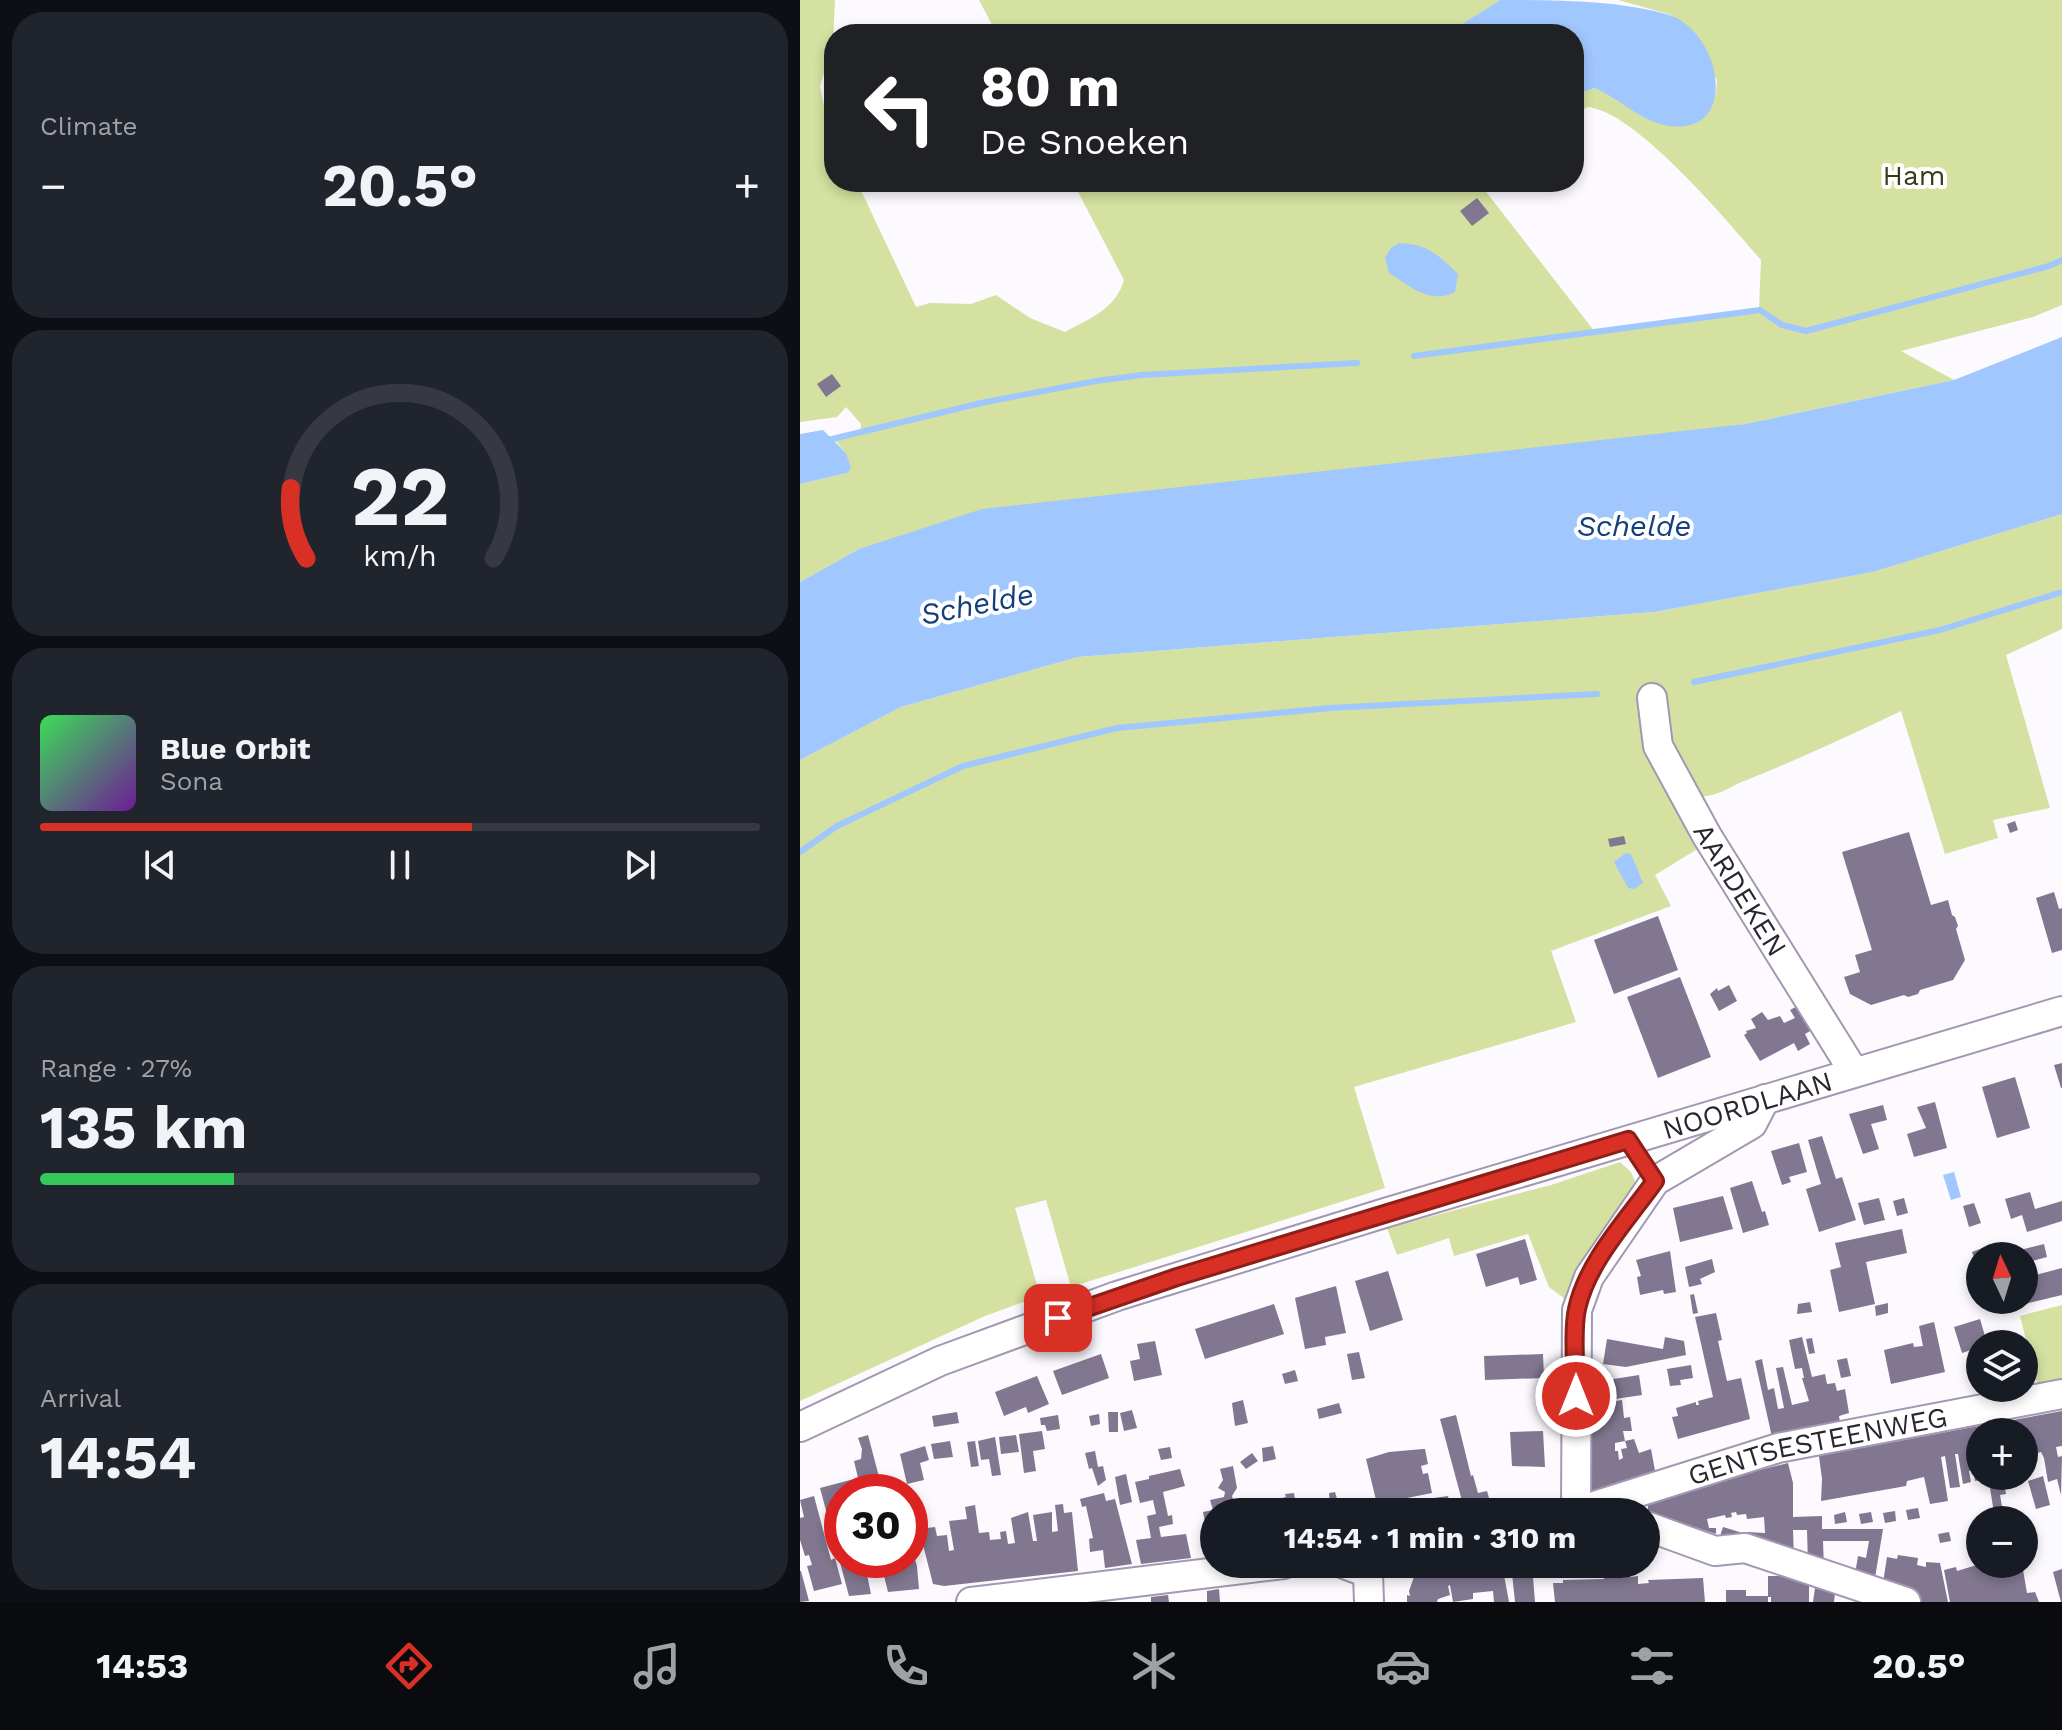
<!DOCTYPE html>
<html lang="en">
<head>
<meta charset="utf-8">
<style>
	body { margin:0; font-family:"Work Sans",sans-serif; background:#20242c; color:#f1f3f6; height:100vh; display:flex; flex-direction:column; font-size:30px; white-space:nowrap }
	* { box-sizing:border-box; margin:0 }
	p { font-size:26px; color:#9ea1a6 }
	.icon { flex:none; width:44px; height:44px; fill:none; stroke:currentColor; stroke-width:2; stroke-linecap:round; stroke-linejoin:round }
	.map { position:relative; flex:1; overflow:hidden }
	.panel { display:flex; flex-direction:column; gap:12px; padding:12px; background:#0d0f14; width:800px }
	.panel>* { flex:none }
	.banner { position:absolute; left:24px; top:24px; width:760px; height:168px; border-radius:32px; box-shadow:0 4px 12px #0003; background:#202124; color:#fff; overflow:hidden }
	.needle { width:52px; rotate:356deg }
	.buttons { position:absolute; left:1166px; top:1242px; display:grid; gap:16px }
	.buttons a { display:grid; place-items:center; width:72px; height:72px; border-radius:50%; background:#171b24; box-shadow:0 4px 12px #0003; font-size:40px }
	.speed { position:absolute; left:24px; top:1474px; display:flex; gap:16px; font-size:40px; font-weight:700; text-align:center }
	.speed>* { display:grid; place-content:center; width:104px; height:104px; border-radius:50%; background:#171b24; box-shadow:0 4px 12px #0003; line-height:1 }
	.speed .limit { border:12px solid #d22; background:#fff; color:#111 }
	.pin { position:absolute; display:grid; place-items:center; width:68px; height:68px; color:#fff; margin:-34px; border-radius:16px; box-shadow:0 4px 12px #0006 }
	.me { position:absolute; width:88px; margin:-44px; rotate:0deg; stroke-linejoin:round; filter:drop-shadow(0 0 6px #0008) }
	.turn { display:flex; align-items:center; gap:28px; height:168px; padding:0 24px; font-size:36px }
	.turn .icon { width:104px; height:104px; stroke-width:2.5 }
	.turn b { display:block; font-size:56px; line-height:68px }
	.big { font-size:60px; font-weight:700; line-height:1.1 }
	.panel .tile { flex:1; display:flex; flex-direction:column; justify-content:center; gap:12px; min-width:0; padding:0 28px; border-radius:32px; background:#20242c }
	.panel .dial { align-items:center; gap:0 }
	.dial svg { height:208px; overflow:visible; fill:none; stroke:#363941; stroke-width:7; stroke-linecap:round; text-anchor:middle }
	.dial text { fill:#f1f3f6; stroke:none }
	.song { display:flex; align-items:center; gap:24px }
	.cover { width:96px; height:96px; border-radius:12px; background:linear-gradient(135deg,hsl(130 70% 55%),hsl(280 70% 35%)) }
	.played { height:8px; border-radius:4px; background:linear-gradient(90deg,#d93025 60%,#363941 60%) }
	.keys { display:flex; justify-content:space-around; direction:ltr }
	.heat { display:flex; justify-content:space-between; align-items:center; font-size:44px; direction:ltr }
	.charge { height:12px; border-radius:6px; background:linear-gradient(90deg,#34c759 27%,#363941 0) }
	.trip { position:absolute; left:400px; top:1498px; width:460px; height:80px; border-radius:40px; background:#171b24; box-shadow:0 4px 12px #0003; font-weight:700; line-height:80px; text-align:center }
	.tabs { display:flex; height:128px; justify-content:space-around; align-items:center; background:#090b0e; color:#9ea1a6 }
	.tabs .icon { width:56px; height:56px }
	.tabs .selected { color:#d93025 }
	.tabs b { font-size:36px; color:#f1f3f6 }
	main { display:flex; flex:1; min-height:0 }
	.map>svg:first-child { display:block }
	.green { fill:#d4e1a0 }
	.water { fill:#a0c7fe }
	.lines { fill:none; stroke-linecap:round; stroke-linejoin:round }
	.stream { stroke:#a0c7fe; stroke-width:6 }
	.building { fill:#817791 }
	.minor-casing { stroke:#a497b2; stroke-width:32 }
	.minor { stroke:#fff; stroke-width:28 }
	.route-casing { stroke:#8d1f18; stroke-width:20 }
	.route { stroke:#d93025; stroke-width:14 }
	.labels { text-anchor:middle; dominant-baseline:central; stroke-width:8; stroke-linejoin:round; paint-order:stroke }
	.park-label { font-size:28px; fill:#373d19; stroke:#fff }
	.street-label { font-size:28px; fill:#2a252f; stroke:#fff }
	.water-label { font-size:30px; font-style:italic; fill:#13407c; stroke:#fff }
</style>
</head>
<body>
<main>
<section class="panel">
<div class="tile"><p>Climate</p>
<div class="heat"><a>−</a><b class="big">20.5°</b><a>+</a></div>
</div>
<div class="tile dial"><svg viewBox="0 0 100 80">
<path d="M14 69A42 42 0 1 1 86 69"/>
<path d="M14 69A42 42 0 0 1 8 42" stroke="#d93025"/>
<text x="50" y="56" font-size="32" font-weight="700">22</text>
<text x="50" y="72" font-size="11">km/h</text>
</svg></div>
<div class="tile">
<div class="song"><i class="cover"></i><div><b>Blue Orbit</b><p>Sona</p></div></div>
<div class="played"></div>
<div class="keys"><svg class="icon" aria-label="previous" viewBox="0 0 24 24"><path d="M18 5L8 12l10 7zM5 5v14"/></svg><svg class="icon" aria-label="pause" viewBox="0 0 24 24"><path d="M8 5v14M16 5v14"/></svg><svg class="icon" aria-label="next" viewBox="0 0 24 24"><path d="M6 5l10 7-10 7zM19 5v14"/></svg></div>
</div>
<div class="tile"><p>Range · 27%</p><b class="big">135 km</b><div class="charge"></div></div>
<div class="tile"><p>Arrival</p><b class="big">14:54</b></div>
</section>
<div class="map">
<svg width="1262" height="1602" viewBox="0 0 1262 1602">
	<rect width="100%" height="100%" fill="#fcf9ff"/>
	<g class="green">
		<path d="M0,0h35l-2,43 -13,43 5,25 9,22v49h23l59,125 14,-4 41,1 25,-9 34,23 35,14c24,-13 51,-23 59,-52l-51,-98h410l-3,2 115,148 164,-22 2,-50c-32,-37 -126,-150 -174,-153l-13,10v-21l20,-8c25,10 45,28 72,37l44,-15 6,-17 1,-13 -45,-65 -54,-15h444v305l-29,12 -132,34 53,29 -209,44 -886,125 -59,33v-98l47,-11 -1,-20 -13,-15 27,-6 1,-8 -15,-17 -9,10 -37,5z"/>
		<path d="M179,0h521l-43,28 3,6h-463z"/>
		<path d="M1262,514v115l-56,26 44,153 -57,12 5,18 -53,16 -44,-143c-50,24 -100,47 -152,68 -22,8 -25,16 -51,18l6,48 -49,30 16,31 -120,45 25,71 -222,65 31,101 -314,99 -25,-87 -31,8 25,88 -55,20 -185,85v-641l101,-53 177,-50 576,-45 219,-40z"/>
		<path d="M820,1162l11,10 5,12 -67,118 -20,-15 -21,-53 -74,22 -5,-18 -52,17 -10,-27 164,-43z"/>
		<path d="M1262,1305v73l-25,5 -17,-67z"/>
	</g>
	<g class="water">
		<path d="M700,0c57,0 116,0 170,15 55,21 69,126 -6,110 -26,-6 -45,-27 -70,-37l-20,8v-62h-114l-4,-6z"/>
		<path d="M599,243c29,1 39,12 59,31l-3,18c-24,13 -46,-6 -66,-19l-4,-15 6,-10z"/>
		<path d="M1262,337v177l-189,58 -219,40 -576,45 -177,50 -101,53v-178l59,-33 123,-40 763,-85 209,-44z"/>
		<path d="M23,430l23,23 5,15 -4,5 -47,11v-50z"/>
		<path d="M826,853l5,1 12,29 -9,6 -6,-1 -14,-26z"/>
		<path d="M1154,1172l7,25 -10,3 -8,-25z"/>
	</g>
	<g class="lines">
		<g class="stream">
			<path d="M614,356l346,-46 22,15 24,6 243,-65 13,-6"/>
			<path d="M28,440l153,-37 115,-22 46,-6 215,-12"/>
			<path d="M894,682l246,-52 122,-38"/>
			<path d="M0,852l37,-26 126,-60 154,-38 213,-20 267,-14"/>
		</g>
	</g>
	<g class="building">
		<path d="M677,198l12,15 -17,13 -12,-15z"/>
		<path d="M32,374l9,12 -15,11 -9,-13z"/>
		<path d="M1215,821l3,9 -8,3 -3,-9z"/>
		<path d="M1109,832l22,73 17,-5 4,15 3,2 3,9 -2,3 9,31 -12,20 -33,10 -2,4 -10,3 -4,-2 -33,10 -21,-11 -6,-17 16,-5 -5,-17 17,-5 -30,-98z"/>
		<path d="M824,836l2,8 -16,3 -2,-8z"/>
		<path d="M1254,892l5,17 3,-1v42l-10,3 -16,-55z"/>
		<path d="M858,916l20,54 -64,24 -20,-54z"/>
		<path d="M880,977l31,80 -53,21 -31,-81z"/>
		<path d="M929,985l8,16 -18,10 -9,-17 7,-6 1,3z"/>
		<path d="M1003,1003l14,24 -12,7 5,10 -12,7 -4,-8 -34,18 -16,-26 3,-2 -1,-2 10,-3 -5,-9 11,-7 6,8 12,-4 4,7 11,-5 -5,-8z"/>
		<path d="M1262,1063v25h-1l-7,-23z"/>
		<path d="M1215,1077l15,51 -33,10 -15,-51z"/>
		<path d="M1135,1102l12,46 -33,9 -7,-23 19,-6 -9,-21z"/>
		<path d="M1083,1105l4,15 -16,4 8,25 -16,5 -14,-40z"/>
		<path d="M1022,1136l14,43 6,-2 14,43 -37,12 -13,-43 15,-5 -13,-44z"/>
		<path d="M999,1143l8,29 -18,5 2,5 -9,3 -11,-34z"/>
		<path d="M952,1181l10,31 3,-1 4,14 -26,8 -13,-45z"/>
		<path d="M1230,1192l5,17 27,-8v20l-35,11 -5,-17 -11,4 -6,-20z"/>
		<path d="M923,1196l10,33 -53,13 -7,-34z"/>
		<path d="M1079,1198l6,22 -21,5 -6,-22z"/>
		<path d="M1104,1198l4,15 -11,3 -4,-15z"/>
		<path d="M1174,1203l7,20 -12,4 -6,-21z"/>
		<path d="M1102,1229l5,24 -41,9 9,42 -36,8 -9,-42 11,-3 -6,-24z"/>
		<path d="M725,1239l12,41 -17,5 -2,-8 -32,10 -10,-33z"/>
		<path d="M1244,1244l3,13 -23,6 -4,-13z"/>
		<path d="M1185,1247l3,9h-8v11l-3,1 -5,-16z"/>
		<path d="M870,1251l6,41 -12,2 -1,-4 -23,5 -3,-18 4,-1 -5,-16z"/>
		<path d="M912,1259l3,13 -15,7 2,5 -13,3 -4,-20z"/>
		<path d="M1262,1268v27l-41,10 -1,-5h4v-22z"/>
		<path d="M588,1271l15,49 -33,11 -15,-50z"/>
		<path d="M536,1286l10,47 -21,4 1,8 -21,4 -10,-51z"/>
		<path d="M894,1294l4,19 -5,1 -3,-19z"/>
		<path d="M1010,1302l2,10 -15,2 1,-10z"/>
		<path d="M1088,1303v10l-12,3 -1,-10z"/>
		<path d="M474,1304l10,30 -79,25 -10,-30z"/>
		<path d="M916,1313l6,27 -4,1 9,40 14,-3 9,41 -72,20 -6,-22 6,-1 -2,-8 20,-6v3h3l-1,-4 15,-4 -18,-80z"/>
		<path d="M1180,1319l5,17 17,-5 4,13h-26v3l-18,6 -8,-26z"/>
		<path d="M1134,1322l11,50 -54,12 -7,-34 29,-7 1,4 9,-1 -4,-20z"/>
		<path d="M865,1337l19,4 2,14 -60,12 -23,-3 4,-25 56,10z"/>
		<path d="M1002,1337l10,40 13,-3 2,10 8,-1 2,8 8,-2 4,24 -10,3 1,6 -68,15 -17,-76 7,-2 6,31 6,-2 4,21 6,-1 -8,-40 7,-1 9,38 17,-4 -7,-23h2l-2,-10 -7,1 -6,-29z"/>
		<path d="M1012,1338l3,15 -6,1 -3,-15z"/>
		<path d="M355,1341l7,34 -28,6 -4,-20 10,-2 -3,-15z"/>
		<path d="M559,1352l6,26 -13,2 -5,-26z"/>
		<path d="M301,1354l8,24 -47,17 -9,-24z"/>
		<path d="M743,1354l1,24 -59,2 -1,-24z"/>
		<path d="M1047,1358l4,18 -10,2 -4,-18z"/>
		<path d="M891,1365l2,13 -13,2 1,5 -11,1 -3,-17z"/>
		<path d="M495,1370l3,11 -13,3 -3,-10z"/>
		<path d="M839,1375l3,20 -40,6 1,2 19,-3 2,18 6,-1 2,14h-9l2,10 -10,2v8h3l1,9 4,-2 -2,-9 6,-1 -2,-7 9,-2 5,14 12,-4 5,27 -68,20 -6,-112z"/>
		<path d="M237,1376l12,28 -21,9 -2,-6 -22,9 -9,-24z"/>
		<path d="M443,1400l5,23 -13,3 -3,-23z"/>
		<path d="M539,1403l3,10 -23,6 -2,-10z"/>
		<path d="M332,1410l5,18 -13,3 -4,-18z"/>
		<path d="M1262,1411v35l-6,1 2,10 4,-1 -1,39 -4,-16 -9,3 -4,-24 -3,-6 -4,1 -3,-11h-4l5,21 -10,3 -1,-34h-8l-3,-12z"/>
		<path d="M157,1412l2,11 -25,4 -2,-11z"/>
		<path d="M308,1412h10v20h-9z"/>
		<path d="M299,1414l1,10 -9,2 -2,-10z"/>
		<path d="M258,1415l2,14 -13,2 -2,-6h-4l-1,-7z"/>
		<path d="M656,1415l15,61 2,-1 5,18 9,-2 6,21h-28l-25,-93z"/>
		<path d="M1205,1421l3,11h-28v44h4l1,3 -10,2 -2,-11 -4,1 2,11 -8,2 -5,-30h-3l5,33 -10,1 -5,-32 -4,1 7,44 -18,3 -6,-27 -17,4 -1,5 -85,15 1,-22 -3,-23z"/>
		<path d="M242,1431l3,18 -12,2 3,20 -12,2 -5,-39z"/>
		<path d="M743,1431l2,36 -33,-1 -2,-34z"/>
		<path d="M68,1435l15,57h-41v68h22l7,34 -22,2 -29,-108 38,-10 -4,-17 7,-2 1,-10 -4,-11z"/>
		<path d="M216,1435l3,17 -18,2 -2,-17z"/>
		<path d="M195,1437l6,38 -9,1 -3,-17 -8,1 -3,-19z"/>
		<path d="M150,1441l3,16 -19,2 -3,-15z"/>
		<path d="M175,1441l4,25 -8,1 -4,-25z"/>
		<path d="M125,1446l4,14 -9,3 4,17 -17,4 -7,-30z"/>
		<path d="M473,1446l3,13 -13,3 -1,-14z"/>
		<path d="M370,1447l2,11 -11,2 -3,-11z"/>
		<path d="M623,1449h2l3,15 -7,2 2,8 5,-1 4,20 -25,5 -1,4 -5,1 -4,-3 -20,4 -11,-45 23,-7z"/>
		<path d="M295,1451l3,16 5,-1 3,14 -8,6 -6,-18 -3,1 -4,-16z"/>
		<path d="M452,1453l6,8 -12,8 -6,-7z"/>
		<path d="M988,1463l5,20v34l29,-1v13h61l-9,55 -19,-10 3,-18 8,2 3,-17h-46l1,28 -16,-5 -1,-34h-14l1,29 -74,-23 3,-9 23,7 1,-2 18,1 -1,-16 -17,2 -1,-5 -9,1 -1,-3 -5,1 1,4 -6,1 -1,-3 -18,4 2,9h7v6l-68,-22v-7l99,-32z"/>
		<path d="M433,1466l4,22 -5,8 4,16h-22v24l-6,2 -5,-26 10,-2 -3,-10 14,-3 1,-5 -7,-4 5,-8 -3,-11z"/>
		<path d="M380,1469l5,17 -22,6 5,24 4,-1 1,9 -14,3 2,10 25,-3 5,24 -50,6 -5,-24 15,-2 -4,-22 9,-2 -3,-14 -13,3 -5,-21 14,-3v-3z"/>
		<path d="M326,1474l6,28 -12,3 -5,-28z"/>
		<path d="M1188,1476h15l3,18 -6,1 3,17 -9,1z"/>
		<path d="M1243,1476l7,29 -14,4 -8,-28z"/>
		<path d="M535,1492l3,10 18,-2 2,12h-42l14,-4 -1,-15z"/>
		<path d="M304,1493l2,8 9,-2 17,65 -27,4 -2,-18 -13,2 -1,-13 4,-1 -7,-32 -4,1 -2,-8z"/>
		<path d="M494,1493l3,19h-25l-2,-11 16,-4 -1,-3z"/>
		<path d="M14,1496l17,64 4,-2 7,26 -28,7 -7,-25 5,-1 -3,-10 -4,1 -5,-16v-22l4,-1 -4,-17z"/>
		<path d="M648,1496l4,16h-16l-2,-14z"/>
		<path d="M263,1504l1,9 8,-1 6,59 -134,15 -11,-2 -14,-55 16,-2 2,9 10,-1 2,16 5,-1 -5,-29 18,-2 -2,-12 10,-2 4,28 10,-1 1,8 11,-1 -1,-7 6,-1 2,13 7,-1 -4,-25 17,-6 5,29h4l-4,-26 19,-3v20l6,-1 -3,-26z"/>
		<path d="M1118,1508l2,10 -12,2 -2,-10z"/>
		<path d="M1095,1511l1,10 -11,2 -2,-10z"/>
		<path d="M1045,1512l2,10 -12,2 -1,-9z"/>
		<path d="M1071,1512l2,10 -12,2 -2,-10z"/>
		<path d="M1149,1532l2,9 -11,2 -2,-9z"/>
		<path d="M110,1543l7,23 2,23 -31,3 -8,-32h30z"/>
		<path d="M1098,1555l20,3 -1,7 9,2v-5l14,1 8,39h-26l-40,-13 5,-32 10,2z"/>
		<path d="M628,1564h43l1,14 3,-1 -1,-13h28l7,38h-15l-1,-11 -20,2v6l-20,3 -3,-17 -2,1 2,9 -12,4 -1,3h-30v-7l3,1 -1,-5 9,-25z"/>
		<path d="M711,1564h21l3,38h-20z"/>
		<path d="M1180,1564h42l5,29 8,-1 4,10h-89l-6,-32 12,-3 1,4z"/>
		<path d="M1262,1569v33h-1l-8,-30z"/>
		<path d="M0,1571h1l8,30 -9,1z"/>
		<path d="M830,1572v5l8,-1v8l11,-1 -1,-3 55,-2 2,24h-150l-2,-19h10v-3l41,-1 -1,-5z"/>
		<path d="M968,1576h41v26h-38v-5h-3v5h-42v-12h20v6h22z"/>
		<path d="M1016,1581l20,3 -2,18h-21z"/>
		<path d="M419,1589l1,13h-13v-11z"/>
		<path d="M368,1595l1,7h-18v-5z"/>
	</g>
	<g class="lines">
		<g class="minor-casing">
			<g id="minor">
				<path id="s1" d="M852,698l6,48 49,90 147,236"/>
				<path id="s2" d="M0,1427l140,-66 177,-65 271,-84 674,-201"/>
				<path id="s3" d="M775,1512l203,-64 284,-54"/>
				<path d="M776,1512l1,-202 12,-33 66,-96 97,-57 13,-25"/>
				<path d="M846,1526l69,25 30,-3 161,54"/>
				<path d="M544,1564l24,9"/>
				<path d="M568,1573l1,29"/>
				<path d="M171,1602l313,-38"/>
			</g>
		</g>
		<use href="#minor" class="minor"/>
	</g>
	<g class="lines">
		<g class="route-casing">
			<path id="route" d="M258,1318l119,-41 451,-137 27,41c-27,38 -68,81 -78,128 -5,22 -1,63 -1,87"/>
		</g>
		<use href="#route" class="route"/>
	</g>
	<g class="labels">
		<g class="park-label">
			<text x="1114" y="175">Ham</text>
		</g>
		<g class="street-label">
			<text stroke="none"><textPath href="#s1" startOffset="214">AARDEKEN</textPath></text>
			<text stroke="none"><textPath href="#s2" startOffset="1002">NOORDLAAN</textPath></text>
			<text stroke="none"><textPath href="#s3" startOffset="252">GENTSESTEENWEG</textPath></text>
		</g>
		<g class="water-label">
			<text x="834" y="525">Schelde</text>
			<text transform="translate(177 604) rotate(-11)">Schelde</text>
		</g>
	</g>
</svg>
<div class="buttons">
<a><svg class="needle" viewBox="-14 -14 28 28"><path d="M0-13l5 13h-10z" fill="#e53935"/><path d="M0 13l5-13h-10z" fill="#9ea1a6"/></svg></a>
<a><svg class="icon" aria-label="layers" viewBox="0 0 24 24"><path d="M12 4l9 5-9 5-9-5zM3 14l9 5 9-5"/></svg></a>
<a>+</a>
<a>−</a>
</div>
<div class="speed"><div class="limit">30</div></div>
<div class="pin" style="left:258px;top:1318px;background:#d93025"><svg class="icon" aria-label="arrive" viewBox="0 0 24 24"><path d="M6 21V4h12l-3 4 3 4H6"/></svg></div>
<svg class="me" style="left:776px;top:1396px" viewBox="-20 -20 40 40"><circle r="17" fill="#d93025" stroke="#fff" stroke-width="3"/><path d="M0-11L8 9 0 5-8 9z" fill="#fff"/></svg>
<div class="trip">14:54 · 1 min · 310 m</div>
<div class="banner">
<div class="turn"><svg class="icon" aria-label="left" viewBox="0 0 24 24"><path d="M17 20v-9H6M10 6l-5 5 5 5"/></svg><div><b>80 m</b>De Snoeken</div></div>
</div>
</div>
</main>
<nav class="tabs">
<b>14:53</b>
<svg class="icon selected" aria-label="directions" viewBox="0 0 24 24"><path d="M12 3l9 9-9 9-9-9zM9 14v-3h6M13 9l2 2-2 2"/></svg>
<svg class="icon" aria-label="music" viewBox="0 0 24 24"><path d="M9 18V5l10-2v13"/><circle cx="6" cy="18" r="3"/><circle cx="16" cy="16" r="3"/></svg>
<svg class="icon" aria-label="phone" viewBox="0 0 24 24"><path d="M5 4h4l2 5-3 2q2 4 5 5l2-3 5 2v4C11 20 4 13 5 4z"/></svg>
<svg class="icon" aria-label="climate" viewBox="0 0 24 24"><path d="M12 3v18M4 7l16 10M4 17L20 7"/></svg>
<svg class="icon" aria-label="car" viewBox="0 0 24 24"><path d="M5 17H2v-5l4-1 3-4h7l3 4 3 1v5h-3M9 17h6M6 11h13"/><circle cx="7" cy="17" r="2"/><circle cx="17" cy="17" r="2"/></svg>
<svg class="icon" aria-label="filters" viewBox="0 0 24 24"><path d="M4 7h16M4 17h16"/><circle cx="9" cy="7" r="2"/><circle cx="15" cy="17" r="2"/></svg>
<b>20.5°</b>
</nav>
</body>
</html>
